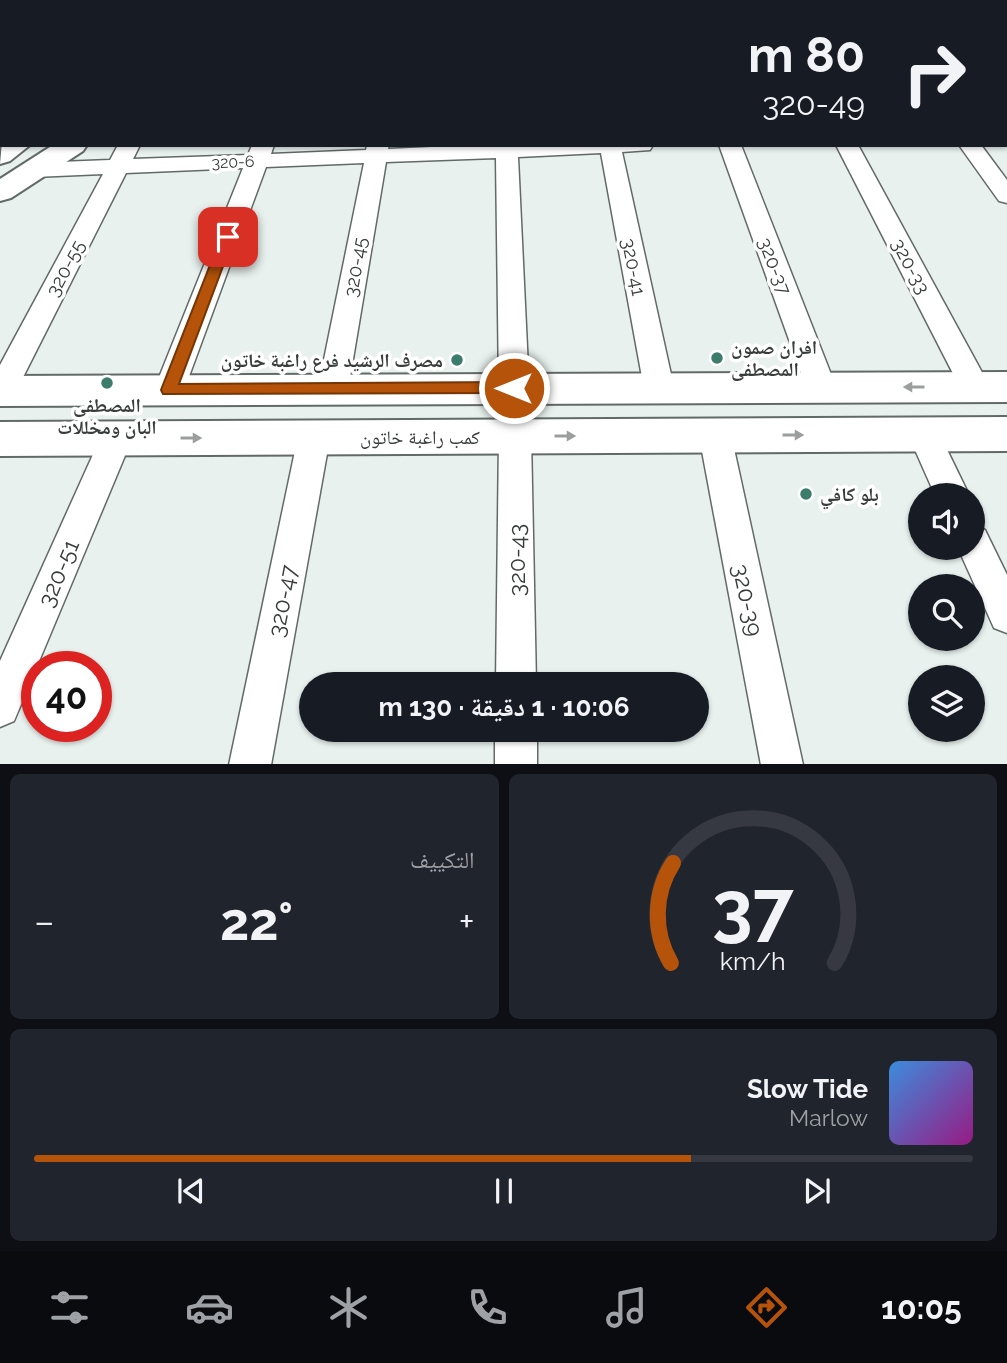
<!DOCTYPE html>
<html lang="ar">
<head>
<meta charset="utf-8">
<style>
	body { margin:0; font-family:Raleway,"Noto Naskh Arabic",sans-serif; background:#20242c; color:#f1f3f6; direction:rtl; height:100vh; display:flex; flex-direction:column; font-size:26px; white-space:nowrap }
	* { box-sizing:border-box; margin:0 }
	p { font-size:23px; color:#9ea1a6 }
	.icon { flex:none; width:38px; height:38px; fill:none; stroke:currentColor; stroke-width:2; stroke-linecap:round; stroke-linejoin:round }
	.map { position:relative; height:764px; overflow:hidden; direction:ltr }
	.side { display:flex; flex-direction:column; gap:10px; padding:10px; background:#0d0f14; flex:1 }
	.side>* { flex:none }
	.hud { position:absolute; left:0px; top:0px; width:1008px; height:147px; box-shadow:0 2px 5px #0004; direction:rtl; background:#171b24; color:#f1f3f6; overflow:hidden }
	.tools { position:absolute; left:908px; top:483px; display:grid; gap:14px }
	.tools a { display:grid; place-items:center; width:77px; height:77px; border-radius:50%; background:#171b24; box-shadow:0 2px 5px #0004; font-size:35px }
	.speed { position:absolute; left:21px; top:651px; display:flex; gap:14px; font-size:35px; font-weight:700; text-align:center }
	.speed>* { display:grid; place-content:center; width:91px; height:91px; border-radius:50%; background:#171b24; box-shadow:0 2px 5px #0004; line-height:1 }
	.speed .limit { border:10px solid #d22; background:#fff; color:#111 }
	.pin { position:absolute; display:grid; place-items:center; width:60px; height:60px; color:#fff; margin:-30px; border-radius:14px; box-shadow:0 4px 10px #0006 }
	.me { position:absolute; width:77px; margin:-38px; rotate:270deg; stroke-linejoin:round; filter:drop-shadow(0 0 5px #0008) }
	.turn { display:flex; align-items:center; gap:24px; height:147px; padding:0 28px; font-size:32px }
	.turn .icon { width:91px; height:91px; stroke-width:2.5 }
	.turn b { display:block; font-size:49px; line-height:60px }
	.big { font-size:52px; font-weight:700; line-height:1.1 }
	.side .tile { flex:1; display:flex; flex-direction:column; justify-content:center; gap:10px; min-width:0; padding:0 24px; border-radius:10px; background:#20242c }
	.side .dial { align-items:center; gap:0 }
	.dial svg { height:182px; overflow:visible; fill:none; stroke:#363941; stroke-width:7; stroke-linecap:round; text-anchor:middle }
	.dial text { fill:#f1f3f6; stroke:none }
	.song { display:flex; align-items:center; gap:21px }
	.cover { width:84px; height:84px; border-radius:10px; background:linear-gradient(135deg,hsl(210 70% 55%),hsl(310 70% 35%)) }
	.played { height:7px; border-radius:4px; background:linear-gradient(90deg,#b45309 70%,#363941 70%) }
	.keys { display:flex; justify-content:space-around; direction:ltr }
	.heat { display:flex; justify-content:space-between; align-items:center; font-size:38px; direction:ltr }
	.side .tiles { flex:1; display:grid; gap:10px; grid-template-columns:1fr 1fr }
	.tile:last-child { grid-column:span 2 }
	.trip { position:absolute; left:299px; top:672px; width:410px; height:70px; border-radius:35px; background:#171b24; box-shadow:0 2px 5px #0004; font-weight:700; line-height:70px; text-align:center; direction:rtl }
	.dock { display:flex; height:112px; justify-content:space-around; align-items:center; background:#090b0e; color:#9ea1a6 }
	.dock .icon { width:49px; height:49px }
	.dock .selected { color:#b45309 }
	.dock b { font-size:32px; color:#f1f3f6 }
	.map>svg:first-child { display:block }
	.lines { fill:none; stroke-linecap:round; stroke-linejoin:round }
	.street-casing { stroke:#626a67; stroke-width:3 }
	.secondary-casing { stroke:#626a67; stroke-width:4 }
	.highway-casing { stroke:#626a67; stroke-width:4 }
	.street { fill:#fff; fill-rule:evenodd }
	.secondary { fill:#fff; fill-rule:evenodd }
	.highway { fill:#fff; fill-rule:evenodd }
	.oneway { fill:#9c9e9d }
	.route { fill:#b45309; stroke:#753606; stroke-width:2 }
	.poi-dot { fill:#3b7c6b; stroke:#fff; stroke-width:2.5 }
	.labels { text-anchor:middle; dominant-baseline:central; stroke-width:7; stroke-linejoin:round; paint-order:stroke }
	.far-street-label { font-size:16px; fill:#383c3b; stroke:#fff }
	.street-label { font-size:19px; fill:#383c3b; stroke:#fff }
	.poi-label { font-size:19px; font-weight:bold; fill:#383c3b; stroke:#fff; text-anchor:start }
	.near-street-label { font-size:23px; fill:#383c3b; stroke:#fff }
</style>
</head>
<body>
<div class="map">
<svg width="1007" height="765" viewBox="0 0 1007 765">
	<rect width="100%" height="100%" fill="#e8f1ee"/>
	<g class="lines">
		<g class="street-casing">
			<g id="street">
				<path d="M679,0h45l-46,2z"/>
				<path d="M762,0h16l1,2h-17z"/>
				<path d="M856,0h17l1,2h-17z"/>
				<path d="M930,0h17l1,2h-17z"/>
				<rect x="0" y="37" width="2" height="10"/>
				<rect x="1006" y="72" width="1" height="13"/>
				<rect x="0" y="76" width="2" height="12"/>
				<rect x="1006" y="125" width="1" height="12"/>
				<path d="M118,145h22l-7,14 115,-4 4,-10h22l-3,9 95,-4 1,-5h22l-1,4 88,-4h177l-3,5 -28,2 52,236 -4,8 -11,4 -11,-4 -4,-8 -43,-235 -83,4 11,232 -4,8 -11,4 -11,-4 -4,-8 -3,-231 -110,4 -38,227 -4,8 -11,4 -11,-4 -4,-8 46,-226 -98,4 -82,223 -4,8 -11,4 -11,-4 -4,-8 89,-222 -117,5 -114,226 -12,3v-37l103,-191 -69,3 -8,-2 -3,-5 3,-5 8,-2 76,-3z"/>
				<path d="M719,145h22l95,242 -4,8 -11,4 -11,-4 -4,-8z"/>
				<path d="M836,145h22l132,242 -4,8 -11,4 -11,-4z"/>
				<path d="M959,145h22l26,35v23l-8,-2z"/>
				<path d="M924,421l11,4 34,70h-34l-27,-61 5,-9z"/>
				<path d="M715,422l11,4 5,9 72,330h-42l-62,-330 5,-9z"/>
				<path d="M515,423l11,4 5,9 5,248h-40l3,-248 5,-9z"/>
				<path d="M314,424l11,4 5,9 -59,328h-42l69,-328 5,-9z"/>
				<path d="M116,426l11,4 5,9 -118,282 -14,6v-66l100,-222 5,-9z"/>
				<path d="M973,525l12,5 22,45v58l-13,-5 -36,-80h15z"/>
				<rect x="495" y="730" width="42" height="35"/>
			</g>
		</g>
		<g class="secondary-casing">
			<g id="secondary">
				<path d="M2,142v3h28l-20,16 -10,3z"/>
				<path d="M53,145h34l-4,6 -72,47 -11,3v-22z"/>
				<path d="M1007,372v30l-1007,4v-30z"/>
				<path d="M1007,417v34l-1007,5v-34z"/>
			</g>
		</g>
		<g class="highway-casing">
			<g id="highway">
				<path d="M270,0h52l-53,2z"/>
				<rect x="0" y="11" width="2" height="14"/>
			</g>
		</g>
		<use href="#street" class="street"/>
		<use href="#secondary" class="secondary"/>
		<use href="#highway" class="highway"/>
	</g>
	<defs><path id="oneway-solid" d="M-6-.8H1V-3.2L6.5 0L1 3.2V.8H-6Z" transform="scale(1.75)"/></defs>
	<g class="oneway">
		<use href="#oneway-solid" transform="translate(914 387) rotate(180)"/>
		<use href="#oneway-solid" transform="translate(793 435)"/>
		<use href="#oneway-solid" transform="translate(565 436)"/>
		<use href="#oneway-solid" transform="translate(191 438)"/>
	</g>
	<path class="route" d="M228,233l6,4 -55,147 335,-2 6,2 3,4 -3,5 -357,1 -2,-4 60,-153z"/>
	<g class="poi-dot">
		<circle cx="717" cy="358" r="7"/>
		<circle cx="457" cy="360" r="7"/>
		<circle cx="107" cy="383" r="7"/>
		<circle cx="806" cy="494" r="7"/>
	</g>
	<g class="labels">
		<g class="far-street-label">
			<text transform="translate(233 162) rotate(-2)">320-6</text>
		</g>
		<g class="street-label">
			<text transform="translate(775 266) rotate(69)">320-37</text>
			<text transform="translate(911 266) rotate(62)">320-33</text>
			<text transform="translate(355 267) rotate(-80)">320-45</text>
			<text transform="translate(634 267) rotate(79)">320-41</text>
			<text transform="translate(65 268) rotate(-62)">320-55</text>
			<text x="420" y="437">كمب راغبة خاتون</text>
		</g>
		<g class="poi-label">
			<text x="731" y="347">افران صمون<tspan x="731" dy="22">المصطفى</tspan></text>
			<text x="443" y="360" text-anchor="end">مصرف الرشيد فرع راغبة خاتون</text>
			<text x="107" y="405" text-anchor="middle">المصطفى<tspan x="107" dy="22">البان ومخللات</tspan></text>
			<text x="820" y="494">بلو كافي</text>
		</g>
		<g class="near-street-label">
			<text transform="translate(516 560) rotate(-90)">320-43</text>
			<text transform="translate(58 573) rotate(-67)">320-51</text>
			<text transform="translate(748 600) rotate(78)">320-39</text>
			<text transform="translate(282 601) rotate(-79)">320-47</text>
		</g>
	</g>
</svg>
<div class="tools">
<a><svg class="icon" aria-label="sound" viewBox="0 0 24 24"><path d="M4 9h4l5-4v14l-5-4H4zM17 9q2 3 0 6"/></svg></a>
<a><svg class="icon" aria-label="search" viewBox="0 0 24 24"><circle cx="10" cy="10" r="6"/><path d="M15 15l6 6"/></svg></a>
<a><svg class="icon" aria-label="layers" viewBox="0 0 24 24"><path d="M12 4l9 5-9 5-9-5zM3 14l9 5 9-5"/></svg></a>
</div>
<div class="speed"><div class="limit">40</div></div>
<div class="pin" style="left:228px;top:237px;background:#d93025"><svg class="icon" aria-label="arrive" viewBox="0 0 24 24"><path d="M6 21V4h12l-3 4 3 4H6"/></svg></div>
<svg class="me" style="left:514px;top:388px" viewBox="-20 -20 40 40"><circle r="17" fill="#b45309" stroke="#fff" stroke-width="3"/><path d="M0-11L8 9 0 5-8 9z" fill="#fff"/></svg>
<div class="trip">10:06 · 1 دقيقة · 130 m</div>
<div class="hud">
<div class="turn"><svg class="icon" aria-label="right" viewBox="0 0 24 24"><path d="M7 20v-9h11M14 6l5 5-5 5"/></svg><div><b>80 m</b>320-49</div></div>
</div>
</div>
<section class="side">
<div class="tiles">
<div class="tile dial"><svg viewBox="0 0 100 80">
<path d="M14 69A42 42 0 1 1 86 69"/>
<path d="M14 69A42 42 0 0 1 15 25" stroke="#b45309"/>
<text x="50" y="56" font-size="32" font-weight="700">37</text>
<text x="50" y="72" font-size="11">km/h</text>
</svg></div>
<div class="tile"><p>التكييف</p>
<div class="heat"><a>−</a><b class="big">22°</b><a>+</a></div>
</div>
<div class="tile">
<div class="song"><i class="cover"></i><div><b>Slow Tide</b><p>Marlow</p></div></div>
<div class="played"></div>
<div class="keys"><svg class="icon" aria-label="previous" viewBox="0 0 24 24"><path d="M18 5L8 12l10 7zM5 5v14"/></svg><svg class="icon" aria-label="pause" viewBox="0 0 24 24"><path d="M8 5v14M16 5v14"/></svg><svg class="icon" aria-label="next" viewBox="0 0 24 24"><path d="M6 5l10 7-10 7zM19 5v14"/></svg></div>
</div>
</div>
</section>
<nav class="dock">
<b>10:05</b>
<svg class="icon selected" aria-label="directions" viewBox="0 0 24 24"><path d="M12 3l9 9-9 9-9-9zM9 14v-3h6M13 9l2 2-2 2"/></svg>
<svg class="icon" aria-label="music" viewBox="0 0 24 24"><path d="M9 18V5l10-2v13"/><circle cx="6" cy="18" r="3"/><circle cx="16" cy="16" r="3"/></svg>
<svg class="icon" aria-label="phone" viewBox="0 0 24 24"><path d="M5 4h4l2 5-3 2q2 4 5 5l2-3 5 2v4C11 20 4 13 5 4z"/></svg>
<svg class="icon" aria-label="climate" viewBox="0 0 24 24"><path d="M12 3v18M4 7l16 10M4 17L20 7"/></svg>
<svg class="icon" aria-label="car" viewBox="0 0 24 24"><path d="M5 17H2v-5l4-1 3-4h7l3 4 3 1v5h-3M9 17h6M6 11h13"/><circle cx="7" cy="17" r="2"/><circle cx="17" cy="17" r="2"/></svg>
<svg class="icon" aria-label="filters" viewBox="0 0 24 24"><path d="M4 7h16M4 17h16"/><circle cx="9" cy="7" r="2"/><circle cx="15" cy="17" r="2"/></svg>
</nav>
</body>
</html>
